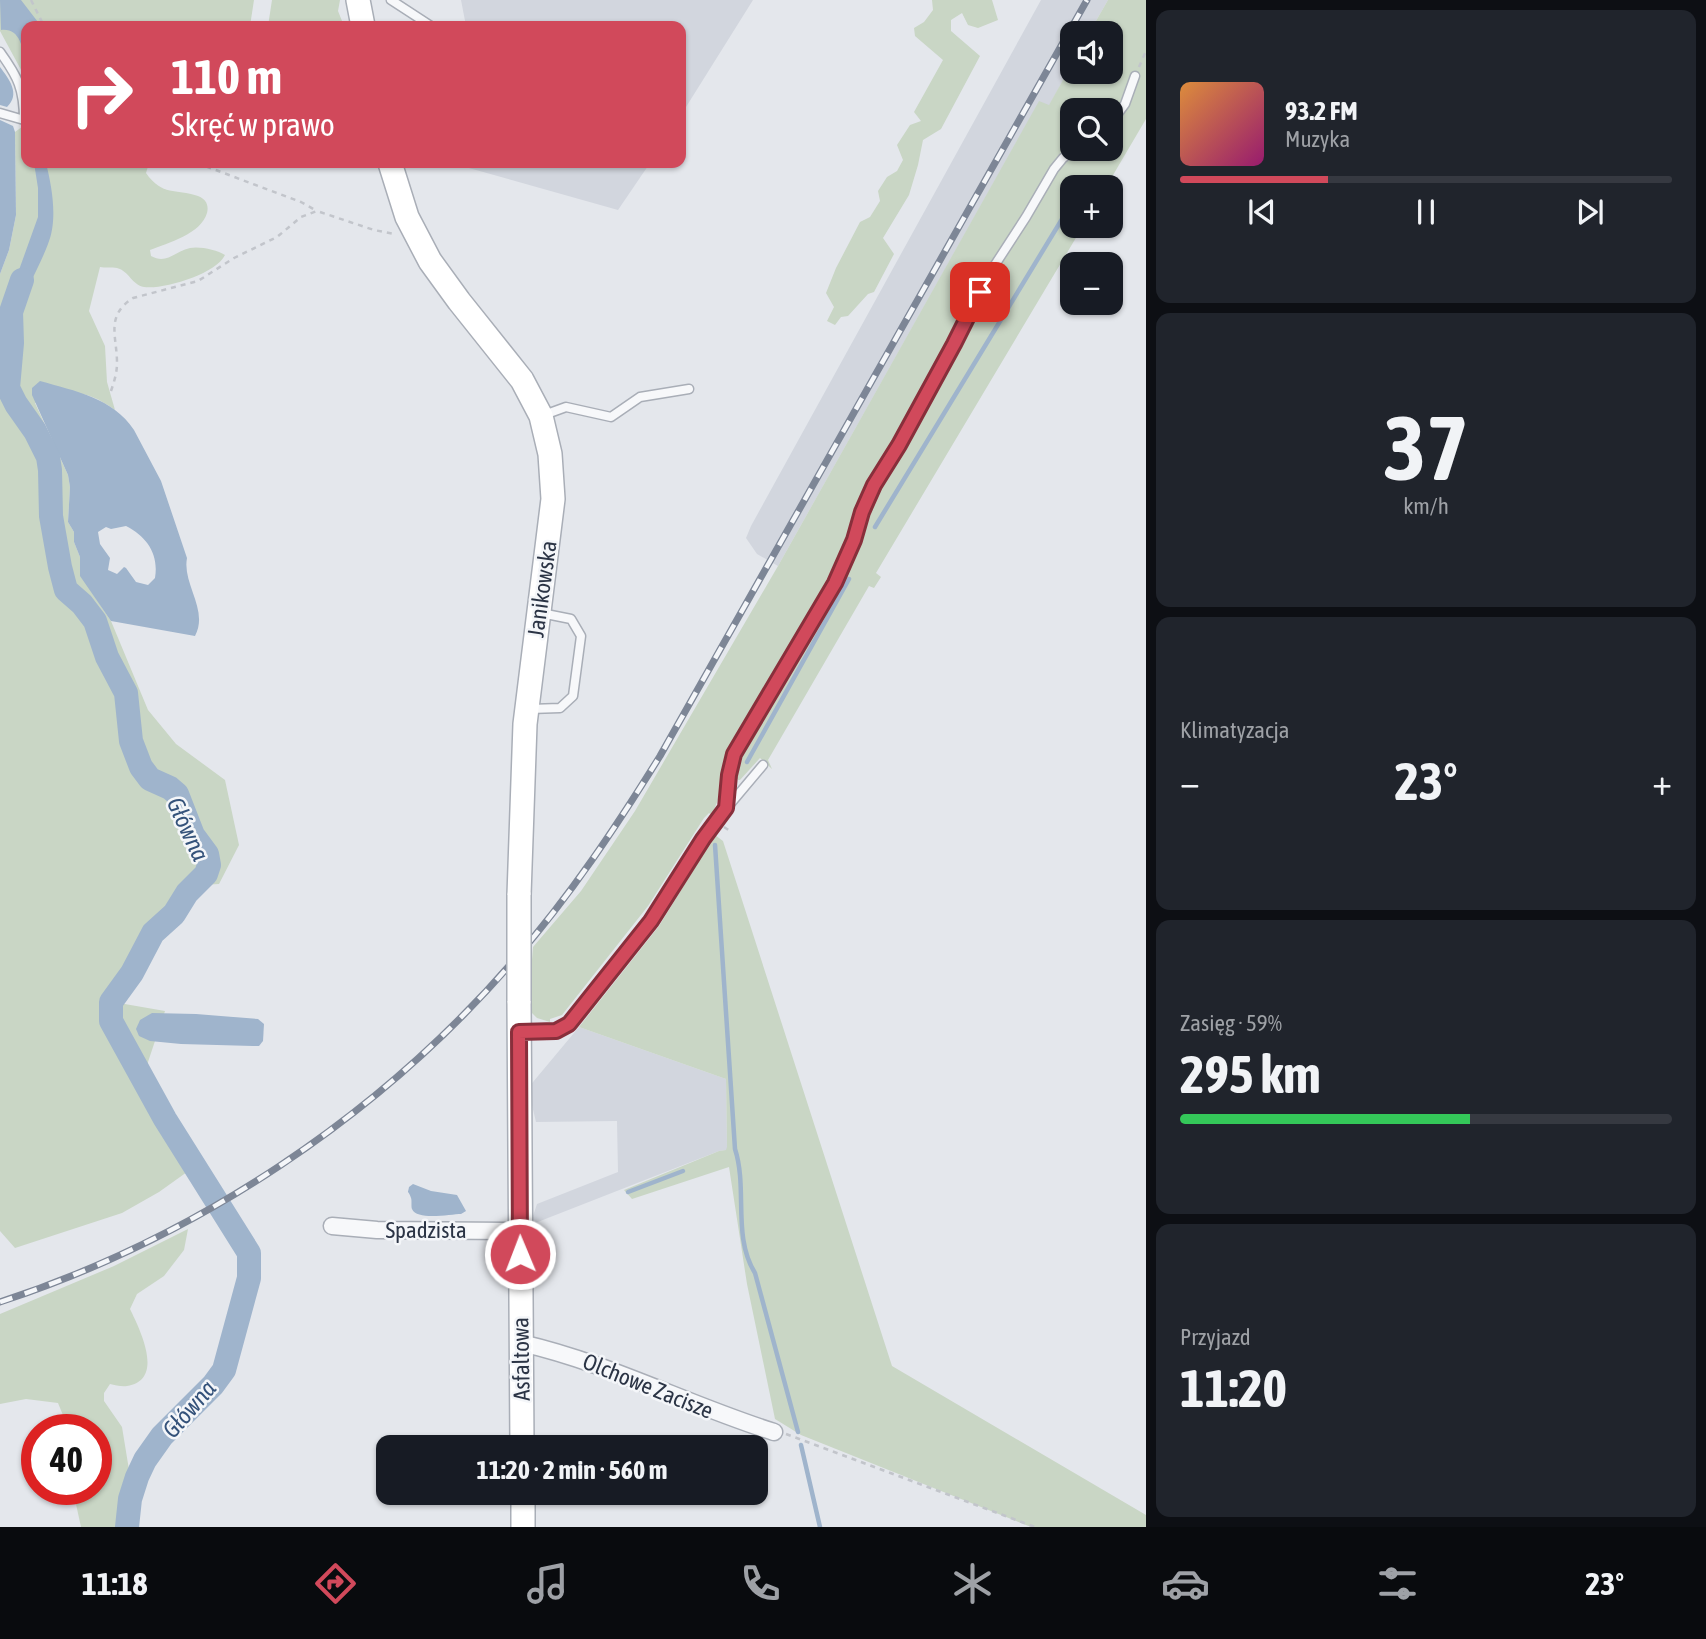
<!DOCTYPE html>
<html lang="pl">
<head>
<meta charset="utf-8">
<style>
	body { margin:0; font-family:"Asap Condensed",sans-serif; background:#20242c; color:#f1f3f6; height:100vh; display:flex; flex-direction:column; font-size:26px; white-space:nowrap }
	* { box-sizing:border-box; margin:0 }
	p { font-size:23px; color:#9ea1a6 }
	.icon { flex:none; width:38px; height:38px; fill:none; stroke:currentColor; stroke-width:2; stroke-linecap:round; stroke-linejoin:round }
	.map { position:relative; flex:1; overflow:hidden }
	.sheet { display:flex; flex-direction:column; gap:10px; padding:10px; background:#0d0f14; width:560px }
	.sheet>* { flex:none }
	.banner { position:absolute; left:21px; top:21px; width:665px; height:147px; border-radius:14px; box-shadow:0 2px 5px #0004; background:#d1495b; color:#fff; overflow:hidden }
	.buttons { position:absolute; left:1060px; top:21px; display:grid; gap:14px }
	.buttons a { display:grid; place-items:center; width:63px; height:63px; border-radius:14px; background:#171b24; box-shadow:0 2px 5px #0004; font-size:35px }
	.speed { position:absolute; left:21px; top:1414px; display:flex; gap:14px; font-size:35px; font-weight:700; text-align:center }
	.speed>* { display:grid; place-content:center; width:91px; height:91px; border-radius:50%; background:#171b24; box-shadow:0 2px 5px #0004; line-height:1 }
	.speed .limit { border:10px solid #d22; background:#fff; color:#111 }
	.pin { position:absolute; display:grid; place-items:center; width:60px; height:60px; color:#fff; margin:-30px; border-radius:14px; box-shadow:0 4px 10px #0006 }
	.me { position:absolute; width:77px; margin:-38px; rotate:359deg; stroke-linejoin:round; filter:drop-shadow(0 0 5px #0008) }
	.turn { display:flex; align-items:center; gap:24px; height:147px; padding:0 35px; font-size:32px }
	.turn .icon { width:91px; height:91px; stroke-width:2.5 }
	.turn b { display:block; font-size:49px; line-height:60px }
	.big { font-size:52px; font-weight:700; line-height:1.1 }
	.sheet .card { flex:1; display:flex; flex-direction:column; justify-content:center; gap:10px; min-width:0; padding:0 24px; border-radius:14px; background:#20242c }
	.sheet .dial { align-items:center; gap:0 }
	.dial b { font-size:91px; line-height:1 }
	.song { display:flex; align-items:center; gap:21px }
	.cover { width:84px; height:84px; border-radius:10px; background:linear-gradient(135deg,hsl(30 70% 55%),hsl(320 70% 35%)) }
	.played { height:7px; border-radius:4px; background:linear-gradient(90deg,#d1495b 30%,#363941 30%) }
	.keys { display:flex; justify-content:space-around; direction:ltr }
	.heat { display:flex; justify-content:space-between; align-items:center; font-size:38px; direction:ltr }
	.charge { height:10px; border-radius:5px; background:linear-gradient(90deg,#34c759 59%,#363941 0) }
	.trip { position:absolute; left:376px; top:1435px; width:392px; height:70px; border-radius:14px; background:#171b24; box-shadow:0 2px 5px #0004; font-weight:700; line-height:70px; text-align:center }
	.menu { display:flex; height:112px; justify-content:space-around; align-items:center; background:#090b0e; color:#9ea1a6 }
	.menu .icon { width:49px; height:49px }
	.menu .active { color:#d1495b }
	.menu b { font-size:32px; color:#f1f3f6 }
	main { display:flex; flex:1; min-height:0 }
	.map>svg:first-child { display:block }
	.built { fill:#d2d6de }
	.green { fill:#c9d6c5; fill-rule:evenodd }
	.water { fill:#9fb4cc; fill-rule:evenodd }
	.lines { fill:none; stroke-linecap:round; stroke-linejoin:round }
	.stream { stroke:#9fb4cc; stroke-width:4.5 }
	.river { stroke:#9fb4cc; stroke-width:24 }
	.lane-casing { stroke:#a9aeb7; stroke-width:11 }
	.street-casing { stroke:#a9aeb7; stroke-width:19 }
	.secondary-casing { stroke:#a9aeb7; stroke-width:26 }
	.path { stroke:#c2c5cb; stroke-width:2.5; stroke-dasharray:5 5; stroke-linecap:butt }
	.lane { stroke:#f7f8fa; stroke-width:8 }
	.street { stroke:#f7f8fa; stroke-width:16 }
	.secondary { stroke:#fff; stroke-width:23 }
	.rail-casing { stroke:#7d8696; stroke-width:7 }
	.rail { stroke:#f4f6f9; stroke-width:4.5; stroke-dasharray:13; stroke-linecap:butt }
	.secondary-bridge-casing { stroke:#a9aeb7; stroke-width:26; stroke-linecap:butt }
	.secondary-bridge { stroke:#fff; stroke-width:23 }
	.route-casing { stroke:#882f3b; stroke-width:18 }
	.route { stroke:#d1495b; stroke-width:12 }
	.labels { text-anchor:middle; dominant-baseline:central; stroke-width:5; stroke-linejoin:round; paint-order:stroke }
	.street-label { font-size:23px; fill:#2b3445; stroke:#f4f6f9 }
	.water-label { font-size:24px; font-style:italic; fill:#34527a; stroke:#f4f6f9 }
</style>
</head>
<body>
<main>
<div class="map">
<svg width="1146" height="1527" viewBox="0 0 1146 1527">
	<rect width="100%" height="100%" fill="#e4e7ec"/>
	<g class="built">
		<path d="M461,0h292l-72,115v-89h-215z"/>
		<path d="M1041,0h67l-19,33h-16v29l-24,44 -10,-4 -261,464 -21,-12 -11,-16 5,-12z"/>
		<path d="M451,163h199l-32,47z"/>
		<path d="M579,1027l147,52 1,68v3l-8,1 -189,74 7,-21 81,-32 -1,-51 -81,1 -8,-34z"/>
	</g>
	<g class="green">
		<path d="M0,0h254l-4,26h-224v53l-26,-48z"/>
		<path d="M272,0h68l-2,11 6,15h-76z"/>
		<path d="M932,0h60l6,20 -20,8 -10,-3 -6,-12 -11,7v11l29,25 -39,73 -18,11 -5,25 -9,30 -26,43 11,16 -20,38 -6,2 -20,22 -7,1 -6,8 -8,-4 7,-14 -8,-14 10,-25 24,-46 10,-5 10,-16 -2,-10 9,-14 10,-6 6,-11 -6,-15 13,-20 11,-4 -7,-9 29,-52 -28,-24 -1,-8 10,-6 9,-12z"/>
		<path d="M1108,0h38v119l-40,68h-33v39h10l-207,347 5,4 -7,11 -5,-2 -101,174 4,9 -12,-11 -20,22h-2l-2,-3 6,-18 -12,-6 -9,22 -2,22 -7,18 -3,-2 -5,5 -56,88 -86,109 -12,4v3l-13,-4 -9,-9 5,-62 48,-56 54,-80 143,-245 261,-465 10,4 24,-43v10h38v-39h-22zM1073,110h38v39h-38z"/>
		<path d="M26,124v39h123l-3,10c17,24 29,15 52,23 8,3 11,9 9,17 -6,21 -39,30 -57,37l1,6c16,9 24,-5 39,-8 10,-2 27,2 35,7 -9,19 -62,35 -81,32 -12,-2 -15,-16 -27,-19 -5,-1 -12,0 -17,-1l-11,44 16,35 2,36 8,28c-34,-24 -42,-17 -80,-7l33,72 2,12 -2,35 6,10v10l6,15 1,19 30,45 37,89 28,34 49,36 14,65 -20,39 -17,1 -46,52 -37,66 46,8 -17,51 1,35 45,70 -35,25 -37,21 -107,35 -15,-17v-957l9,-24 7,-35 -1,-83z"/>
		<path d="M715,835l8,6 169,525 254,149v12h-115l-230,-92 -26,-16 -28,-135 -18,-117 -97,32 -8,-9 95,-39 7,-1 1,-3 -1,-68 -147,-52 80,-101z"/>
		<path d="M188,1229l-4,21 -20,26 -27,18 -7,15c9,19 36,71 -3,77 -5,1 -12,-1 -17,-2l-6,9v8l18,26 8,49 -8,51h-41l-7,-32 1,-6h21v-59h-27l-11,-27 -32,-4 -26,5v-90l114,-48z"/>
	</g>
	<g class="water">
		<path d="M0,0h21l20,26h-15v36c-4,-15 -6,-34 -25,-32z"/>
		<path d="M0,67c9,12 21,27 7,40l-7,-2z"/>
		<path d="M0,120l13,6 2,6 1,83 -7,35 -9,24z"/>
		<path d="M34,163h12c6,24 12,57 2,81 -9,24 -23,46 -31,70l-12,-5 33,-92v-29z"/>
		<path d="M40,381c35,10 73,17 94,49l27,51 26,77c-5,26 22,52 8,78l-84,-15 -31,-45v-19l-6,-15v-10l-6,-10 2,-35 -2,-12 -36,-80v-7zM126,526c21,11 33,28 29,52l-7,7 -12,-3 -10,-14 -2,-1 -7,7 -9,-4 2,-12 -10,-14 -2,-12 8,-5 5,2z"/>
		<path d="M152,1013l44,1 62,5 6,5 -1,17 -4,5h-6l-72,-2 -31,-3 -11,-5 -3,-7 4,-9z"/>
		<path d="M413,1184l18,7 26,4 9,16 -5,3c-10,0 -44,7 -49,-5 -1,-2 0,-9 -1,-11 -3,-10 -4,-1 -2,-11z"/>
	</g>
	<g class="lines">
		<g class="stream">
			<path d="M875,527l198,-326"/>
			<path d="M747,762l102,-183"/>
			<path d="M715,845l20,304c13,40 -3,87 20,124l43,159"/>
			<path d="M628,1192l55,-21"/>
			<path d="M801,1445l19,82"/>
		</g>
		<path class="river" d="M22,280l-11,32 1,31 -4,45 8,16 19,27 13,26 2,13 1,46 9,51 6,23 16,14 13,17 12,36 19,36 5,48 10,26 9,12 20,9 7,6 16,41 14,19 2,11 -3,9 -19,19 -13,21 -21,19 -21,40 -21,29v19l54,98 84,134v25l-25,92 -11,15 -51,51 -17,24 -8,17 -7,22 -3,28"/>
		<g class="lane-casing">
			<g id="lane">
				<path d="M391,0l40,26"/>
				<path d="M0,52c18,25 24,37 24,68l-24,-7"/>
				<path d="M1111,123l14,-19 10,-28"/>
				<path d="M544,415l22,-8 45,10 29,-20 49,-8"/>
				<path d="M530,709l30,-1 13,-12 8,-60 -10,-17 -30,-6"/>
				<path d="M726,809l37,-44"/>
				<path d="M521,1033l35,-2 13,-7 82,-103 52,-82 23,-30 3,-34 5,-21 101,-171 19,-43 8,-28 12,-27 25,-40 55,-101 37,-73 35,-54 28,-48 9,-11 13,-9"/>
			</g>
		</g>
		<g class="street-casing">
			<g id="street">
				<path d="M332,1226l45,4 143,1"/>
				<path d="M521,1343c88,20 167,62 253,89"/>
			</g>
		</g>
		<g class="secondary-casing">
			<g id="secondary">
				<path d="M358,0l5,26"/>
				<path d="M390,163l17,54 23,44 29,40 63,79 19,36 9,38 3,45 -28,225 -6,171"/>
				<path d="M519,1001l3,446"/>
				<path d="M523,1493v34"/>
			</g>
		</g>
		<g class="path">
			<path d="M31,0l13,26"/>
			<path d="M1139,67l7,-16"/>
			<path d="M197,163l104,39 16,9"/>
			<path d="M111,391c3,-9 6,-18 6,-28 0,-27 -12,-47 16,-65l65,-17 36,-23 43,-21 24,-20 16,-6 57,19 20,4"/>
			<path d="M724,827l6,4"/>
			<path d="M786,1434l249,93"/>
		</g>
		<use href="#lane" class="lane"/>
		<use href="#street" class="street"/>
		<use href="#secondary" class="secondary"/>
		<g class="rail-casing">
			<path id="rail" d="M0,1302c196,-64 380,-186 515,-343 55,-63 101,-132 145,-203l427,-756"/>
		</g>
		<use href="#rail" class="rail"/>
		<g class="secondary-bridge-casing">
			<path id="secondary-bridge" d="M519,1001v-106"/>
		</g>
		<use href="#secondary-bridge" class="secondary-bridge"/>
	</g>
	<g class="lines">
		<g class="route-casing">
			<path id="route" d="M520,1254l-1,-222 37,-1 13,-7 82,-103 52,-82 23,-31 3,-33 5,-21 101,-171 19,-43 8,-28 12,-27 25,-40 55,-101 26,-52"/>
		</g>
		<use href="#route" class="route"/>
	</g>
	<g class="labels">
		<g class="street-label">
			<text transform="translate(542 589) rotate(-82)">Janikowska</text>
			<text x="426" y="1230">Spadzista</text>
			<text transform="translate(521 1359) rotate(-91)">Asfaltowa</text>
			<text transform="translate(648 1386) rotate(22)">Olchowe Zacisze</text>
		</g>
		<g class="water-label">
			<text transform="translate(188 829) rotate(65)">Główna</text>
			<text transform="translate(189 1409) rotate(-49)">Główna</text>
		</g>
	</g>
</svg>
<div class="buttons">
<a><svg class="icon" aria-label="sound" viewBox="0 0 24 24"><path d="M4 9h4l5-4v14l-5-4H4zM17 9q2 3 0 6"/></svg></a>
<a><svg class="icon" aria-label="search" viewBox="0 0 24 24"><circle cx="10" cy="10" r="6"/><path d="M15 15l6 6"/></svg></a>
<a>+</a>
<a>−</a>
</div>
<div class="speed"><div class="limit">40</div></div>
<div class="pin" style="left:980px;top:292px;background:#d93025"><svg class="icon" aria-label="arrive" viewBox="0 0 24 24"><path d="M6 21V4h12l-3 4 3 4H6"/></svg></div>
<svg class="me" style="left:520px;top:1254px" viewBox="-20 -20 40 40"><circle r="17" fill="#d1495b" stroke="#fff" stroke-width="3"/><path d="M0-11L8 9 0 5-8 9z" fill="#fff"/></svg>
<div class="trip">11:20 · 2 min · 560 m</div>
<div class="banner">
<div class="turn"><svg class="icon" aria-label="right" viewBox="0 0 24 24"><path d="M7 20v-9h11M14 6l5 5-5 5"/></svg><div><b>110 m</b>Skręć w prawo</div></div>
</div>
</div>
<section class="sheet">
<div class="card">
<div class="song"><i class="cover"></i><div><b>93.2 FM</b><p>Muzyka</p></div></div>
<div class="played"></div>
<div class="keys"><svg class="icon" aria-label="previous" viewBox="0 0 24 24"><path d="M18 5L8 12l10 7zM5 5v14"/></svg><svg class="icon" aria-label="pause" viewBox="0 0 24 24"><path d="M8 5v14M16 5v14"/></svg><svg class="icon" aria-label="next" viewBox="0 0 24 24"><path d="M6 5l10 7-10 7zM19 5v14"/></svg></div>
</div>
<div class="card dial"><b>37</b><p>km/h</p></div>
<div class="card"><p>Klimatyzacja</p>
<div class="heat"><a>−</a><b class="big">23°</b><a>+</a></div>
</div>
<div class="card"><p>Zasięg · 59%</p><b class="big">295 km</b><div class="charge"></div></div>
<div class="card"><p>Przyjazd</p><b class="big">11:20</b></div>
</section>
</main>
<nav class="menu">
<b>11:18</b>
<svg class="icon active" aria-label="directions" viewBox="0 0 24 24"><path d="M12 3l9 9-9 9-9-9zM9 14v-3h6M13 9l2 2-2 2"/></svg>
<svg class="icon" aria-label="music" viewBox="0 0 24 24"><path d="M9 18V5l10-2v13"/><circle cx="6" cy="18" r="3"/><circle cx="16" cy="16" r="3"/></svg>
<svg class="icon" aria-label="phone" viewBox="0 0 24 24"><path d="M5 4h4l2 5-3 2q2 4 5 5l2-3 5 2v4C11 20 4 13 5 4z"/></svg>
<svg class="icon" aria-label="climate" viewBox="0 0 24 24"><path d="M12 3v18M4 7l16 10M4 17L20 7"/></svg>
<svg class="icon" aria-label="car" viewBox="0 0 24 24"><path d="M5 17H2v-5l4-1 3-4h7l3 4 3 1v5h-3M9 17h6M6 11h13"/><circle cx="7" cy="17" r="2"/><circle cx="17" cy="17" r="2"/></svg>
<svg class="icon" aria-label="filters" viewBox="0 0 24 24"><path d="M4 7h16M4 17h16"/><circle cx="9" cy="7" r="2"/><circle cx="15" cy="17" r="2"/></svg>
<b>23°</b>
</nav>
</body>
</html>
